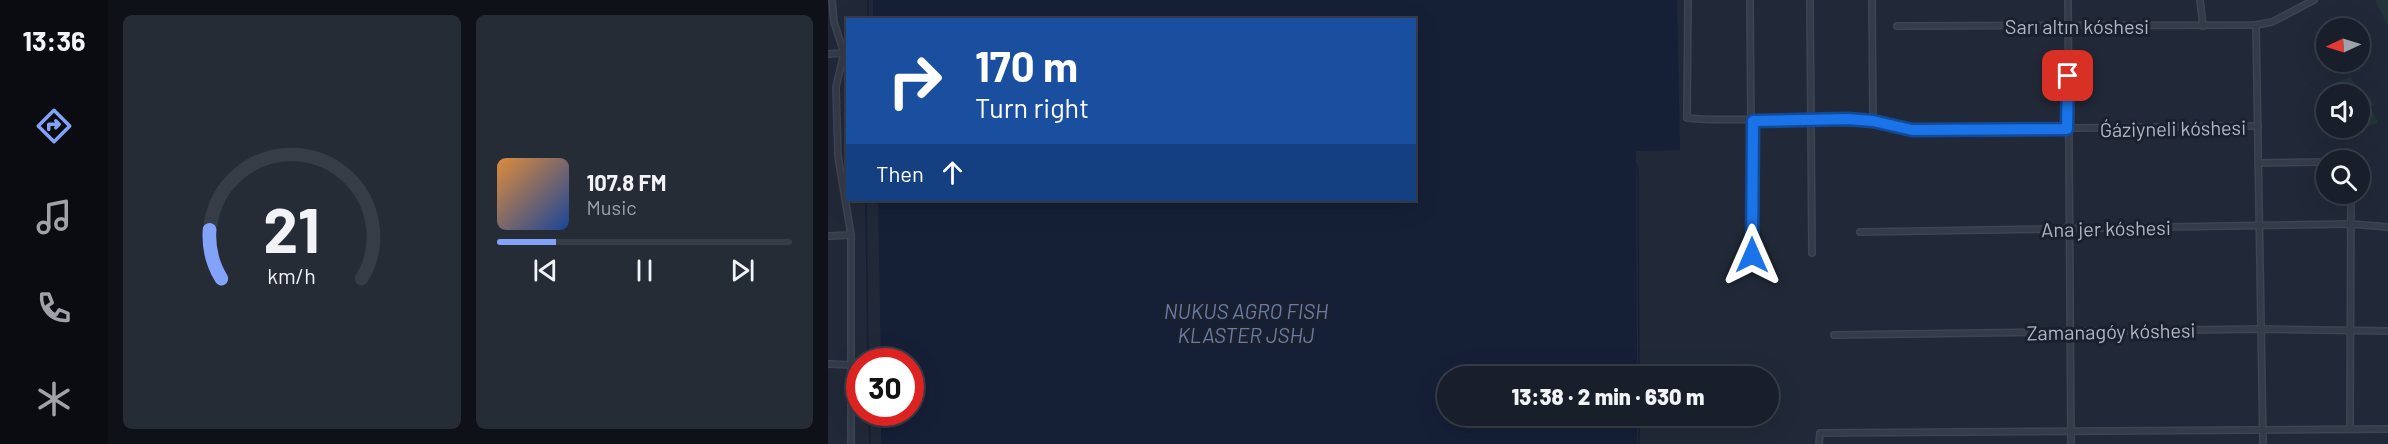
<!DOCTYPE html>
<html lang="en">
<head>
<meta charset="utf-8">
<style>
	body { margin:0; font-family:Barlow,sans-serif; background:#262c36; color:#f1f3f6; height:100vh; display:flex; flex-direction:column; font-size:22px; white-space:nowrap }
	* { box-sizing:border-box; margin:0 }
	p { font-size:20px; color:#9fa2a8 }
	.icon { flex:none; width:33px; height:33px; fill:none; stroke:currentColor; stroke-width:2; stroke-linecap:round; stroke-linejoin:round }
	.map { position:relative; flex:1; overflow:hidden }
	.sheet { display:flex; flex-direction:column; gap:15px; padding:15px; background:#0e1117; width:720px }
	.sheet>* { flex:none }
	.top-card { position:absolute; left:18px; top:18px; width:570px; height:183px; border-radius:0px; box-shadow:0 6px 24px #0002,0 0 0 2px #373d47; background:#1a4fa0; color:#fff; overflow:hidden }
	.needle { width:39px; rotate:266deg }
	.controls { position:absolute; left:1488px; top:18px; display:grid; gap:12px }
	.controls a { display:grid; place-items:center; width:54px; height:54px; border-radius:50%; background:#191f2a; box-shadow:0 6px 24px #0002,0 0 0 2px #373d47; font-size:30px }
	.speed { position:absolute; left:18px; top:348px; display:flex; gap:12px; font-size:30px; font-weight:700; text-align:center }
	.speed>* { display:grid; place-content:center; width:78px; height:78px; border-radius:50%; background:#191f2a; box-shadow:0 6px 24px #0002,0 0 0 2px #373d47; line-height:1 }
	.speed .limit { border:9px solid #d22; background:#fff; color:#111 }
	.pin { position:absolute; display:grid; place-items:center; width:51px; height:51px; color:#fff; margin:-26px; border-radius:12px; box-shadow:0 3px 9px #0006 }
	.me { position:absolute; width:66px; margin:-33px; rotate:0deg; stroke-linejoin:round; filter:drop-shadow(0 0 4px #0008) }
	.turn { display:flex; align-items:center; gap:21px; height:126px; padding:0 30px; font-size:27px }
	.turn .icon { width:78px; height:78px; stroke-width:2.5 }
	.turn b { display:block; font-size:42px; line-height:51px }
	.then { display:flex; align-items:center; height:57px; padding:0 30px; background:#0003; gap:12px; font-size:22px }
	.sheet .card { flex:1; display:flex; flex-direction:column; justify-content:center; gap:9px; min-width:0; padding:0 21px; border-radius:9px; background:#262c36 }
	.sheet .dial { align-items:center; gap:0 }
	.dial svg { height:156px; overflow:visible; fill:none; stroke:#373d47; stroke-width:7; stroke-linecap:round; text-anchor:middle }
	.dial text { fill:#f1f3f6; stroke:none }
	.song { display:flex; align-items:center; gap:18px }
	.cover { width:72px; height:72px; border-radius:9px; background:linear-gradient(135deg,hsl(30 70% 55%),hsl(220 70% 35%)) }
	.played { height:6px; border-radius:3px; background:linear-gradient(90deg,#82a3f8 20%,#373d47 20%) }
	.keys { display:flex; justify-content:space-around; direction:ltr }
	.sheet .tiles { flex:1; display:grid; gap:15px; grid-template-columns:repeat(2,1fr) }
	.trip { position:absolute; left:609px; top:366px; width:342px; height:60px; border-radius:30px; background:#191f2a; box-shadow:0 6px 24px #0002,0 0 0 2px #373d47; font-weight:800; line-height:60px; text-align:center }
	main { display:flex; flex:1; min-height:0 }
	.menu { display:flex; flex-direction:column; width:108px; justify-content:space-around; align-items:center; background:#0a0c11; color:#9fa2a8 }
	.menu .icon { width:42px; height:42px }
	.menu .selected { color:#82a3f8 }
	.menu b { font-size:27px; color:#f1f3f6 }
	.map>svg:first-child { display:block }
	.green { fill:#23353a }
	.water { fill:#151f36 }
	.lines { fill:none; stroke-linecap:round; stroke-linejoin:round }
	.stream { stroke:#151f36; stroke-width:1.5 }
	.minor-casing { stroke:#3e4452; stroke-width:8 }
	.minor { stroke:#343b49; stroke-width:5 }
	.route-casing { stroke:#114b97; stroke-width:15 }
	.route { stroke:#1a73e8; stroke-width:10 }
	.labels { text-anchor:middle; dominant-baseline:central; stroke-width:6; stroke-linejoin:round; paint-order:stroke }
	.street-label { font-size:20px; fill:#afb5c5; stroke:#1a202d }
	.water-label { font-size:21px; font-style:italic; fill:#687ca5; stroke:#1a202d }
</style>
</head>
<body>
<main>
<nav class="menu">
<b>13:36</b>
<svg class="icon selected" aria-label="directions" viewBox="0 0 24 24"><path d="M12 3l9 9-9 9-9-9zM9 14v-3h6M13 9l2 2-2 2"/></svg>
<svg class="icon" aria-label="music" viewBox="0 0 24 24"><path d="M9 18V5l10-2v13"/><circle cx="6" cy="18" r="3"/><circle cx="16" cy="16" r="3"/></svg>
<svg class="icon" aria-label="phone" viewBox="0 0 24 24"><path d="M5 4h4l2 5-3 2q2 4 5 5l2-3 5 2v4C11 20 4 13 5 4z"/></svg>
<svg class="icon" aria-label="climate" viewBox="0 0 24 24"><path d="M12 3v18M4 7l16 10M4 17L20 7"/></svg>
</nav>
<section class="sheet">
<div class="tiles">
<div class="card dial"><svg viewBox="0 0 100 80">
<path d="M14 69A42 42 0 1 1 86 69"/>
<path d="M14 69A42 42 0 0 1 8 44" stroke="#82a3f8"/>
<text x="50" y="56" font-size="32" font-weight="700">21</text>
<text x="50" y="72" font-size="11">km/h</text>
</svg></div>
<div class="card">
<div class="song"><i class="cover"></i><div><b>107.8 FM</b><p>Music</p></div></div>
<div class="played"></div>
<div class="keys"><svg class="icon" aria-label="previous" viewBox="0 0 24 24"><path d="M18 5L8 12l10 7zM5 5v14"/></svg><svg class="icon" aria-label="pause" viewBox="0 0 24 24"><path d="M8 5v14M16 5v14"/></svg><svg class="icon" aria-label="next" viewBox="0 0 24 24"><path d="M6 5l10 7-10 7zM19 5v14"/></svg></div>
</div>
</div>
</section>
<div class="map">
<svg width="1560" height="444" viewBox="0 0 1560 444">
	<rect width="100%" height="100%" fill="#212938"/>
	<g class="green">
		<path d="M1547,0h13v26z"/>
		<path d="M1523,77l11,22 -2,1v-6h-20l-6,-10z"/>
		<path d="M1542,97l4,8 -4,2 8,15 -16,8 -2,-4v-24z"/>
	</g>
	<path class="water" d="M45,0h804l3,150 -44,1 1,225h-189v40h189v28h-756v-31l29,-1v-50l-29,-1 -3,-161h536v-180h-541z"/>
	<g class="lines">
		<g class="stream">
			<path d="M40,20v-20"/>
			<path d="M807,162l3,6 1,208"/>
			<path d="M38,200l2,162"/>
			<path d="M41,412l1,32"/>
			<path d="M811,416v28"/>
		</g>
		<g class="minor-casing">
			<g id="minor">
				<path d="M4,0l2,22 10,31 -8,34 2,69 13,79v209"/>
				<path d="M860,0l-1,118c61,6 123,-6 185,3 13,1 27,6 40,9l346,-4"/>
				<path d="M922,0l2,255"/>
				<path d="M982,0l2,253"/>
				<path d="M1044,0l1,121"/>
				<path d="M1240,0l3,444"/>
				<path d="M1372,0l3,26"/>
				<path d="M1428,25l7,419"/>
				<path d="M1069,26l359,-1 16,-3 42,-22"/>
				<path d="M0,54l16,-1"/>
				<path d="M1430,163l68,-1"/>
				<path d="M1032,232l491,-8 37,3"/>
				<path d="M0,236l23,-1"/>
				<path d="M1006,335l427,-6 127,2"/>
				<path d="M0,364l23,1"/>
				<path d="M1522,429l1,-235"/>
				<path d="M991,444l1,-11 568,-4"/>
			</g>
		</g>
		<use href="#minor" class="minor"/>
	</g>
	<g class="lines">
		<g class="route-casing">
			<path id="route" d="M924,255l1,-134 94,-2 26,2 39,9 155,-1 1,-53"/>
		</g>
		<use href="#route" class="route"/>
	</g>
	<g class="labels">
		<g class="street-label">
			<text x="1249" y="26">Sarı altın kóshesi</text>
			<text transform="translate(1345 128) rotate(-1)">Ǵáziyneli kóshesi</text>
			<text transform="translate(1278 228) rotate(-1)">Ana jer kóshesi</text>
			<text transform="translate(1283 331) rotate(-1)">Zamanagóy kóshesi</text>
		</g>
		<g class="water-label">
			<text x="418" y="310">NUKUS AGRO FISH<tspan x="418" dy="24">KLASTER JSHJ</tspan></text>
		</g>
	</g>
</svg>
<div class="controls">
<a><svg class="needle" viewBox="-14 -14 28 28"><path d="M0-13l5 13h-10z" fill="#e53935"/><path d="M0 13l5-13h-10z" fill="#9fa2a8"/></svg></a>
<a><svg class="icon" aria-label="sound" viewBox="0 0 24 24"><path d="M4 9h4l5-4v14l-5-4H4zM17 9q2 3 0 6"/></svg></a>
<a><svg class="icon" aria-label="search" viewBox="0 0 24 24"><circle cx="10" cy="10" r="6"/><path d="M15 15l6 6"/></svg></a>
</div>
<div class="speed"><div class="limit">30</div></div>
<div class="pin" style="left:1240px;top:76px;background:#d93025"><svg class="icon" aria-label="arrive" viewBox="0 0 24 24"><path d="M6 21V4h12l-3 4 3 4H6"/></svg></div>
<svg class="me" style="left:924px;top:255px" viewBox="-20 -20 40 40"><path d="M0-17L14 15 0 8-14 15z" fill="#1a73e8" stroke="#fff" stroke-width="4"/></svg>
<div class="trip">13:38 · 2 min · 630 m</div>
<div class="top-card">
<div class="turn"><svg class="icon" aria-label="right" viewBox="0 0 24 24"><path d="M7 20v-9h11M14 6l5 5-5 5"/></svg><div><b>170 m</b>Turn right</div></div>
<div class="then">Then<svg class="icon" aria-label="ahead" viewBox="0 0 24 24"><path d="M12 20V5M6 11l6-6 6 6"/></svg></div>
</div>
</div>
</main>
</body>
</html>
